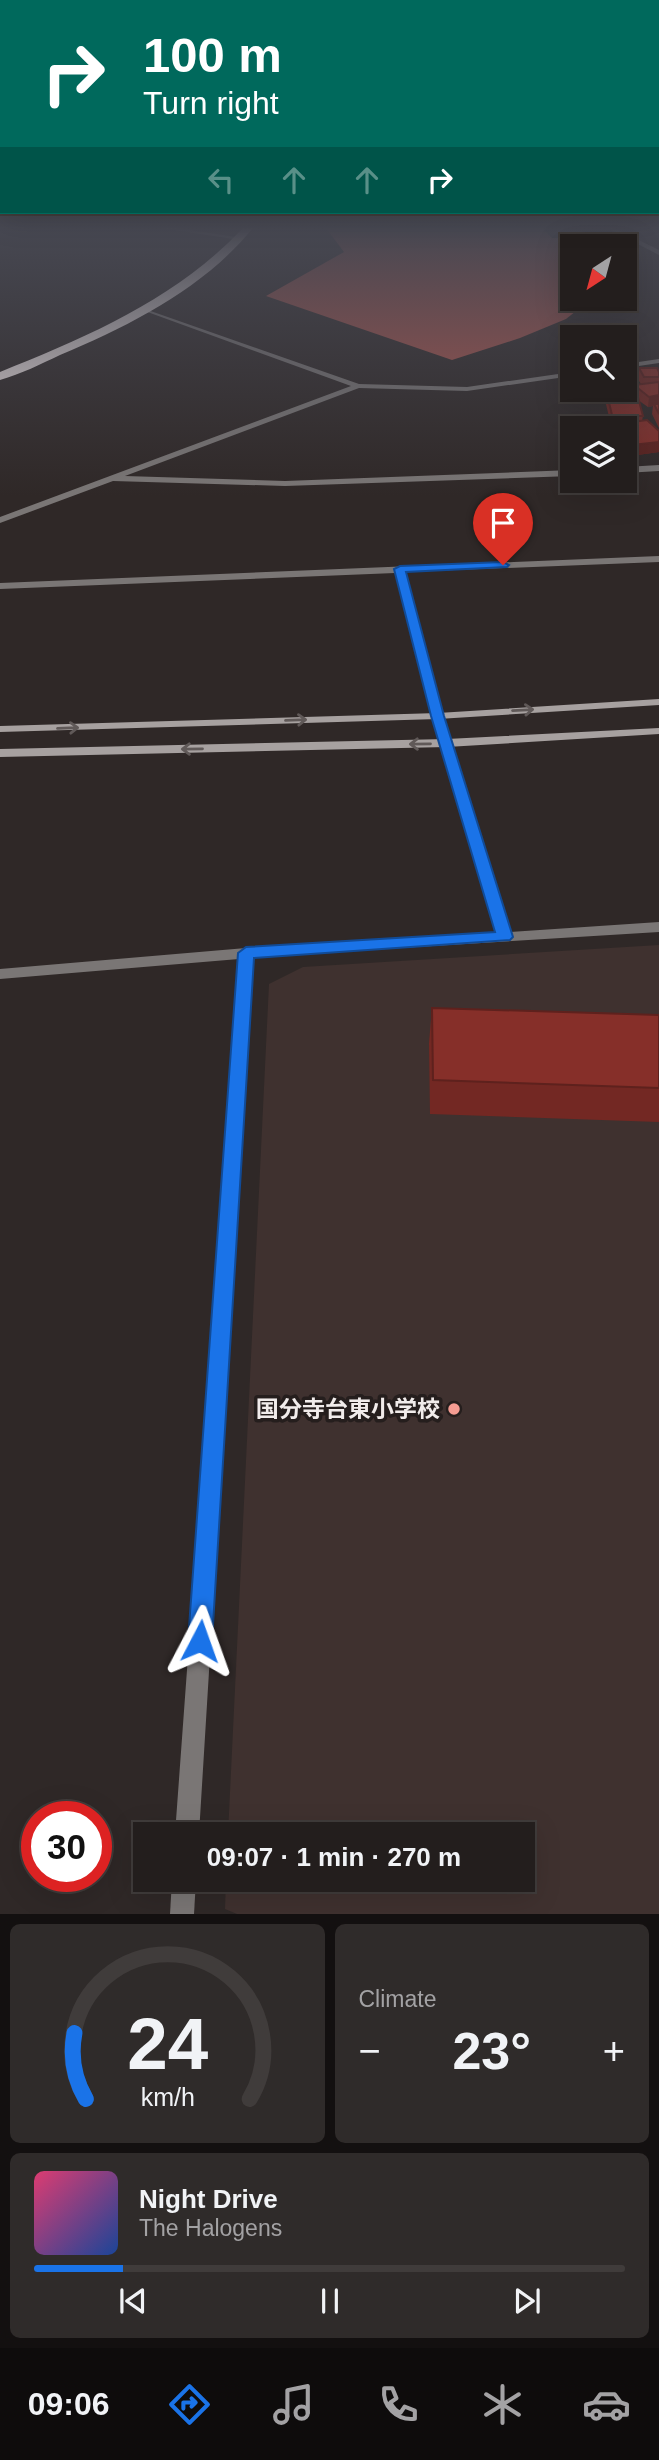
<!DOCTYPE html>
<html lang="en">
<head>
<meta charset="utf-8">
<style>
	body { margin:0; font-family:Arial,"Noto Sans JP",sans-serif; background:#2f2b2a; color:#f1f3f6; height:100vh; display:flex; flex-direction:column; font-size:26px; white-space:nowrap }
	* { box-sizing:border-box; margin:0 }
	p { font-size:23px; color:#a3a2a4 }
	.icon { flex:none; width:38px; height:38px; fill:none; stroke:currentColor; stroke-width:2; stroke-linecap:round; stroke-linejoin:round }
	.map { position:relative; height:1914px; overflow:hidden }
	.drawer { display:flex; flex-direction:column; gap:10px; padding:10px; background:#131010; flex:1 }
	.drawer>* { flex:none }
	.top-card { position:absolute; left:0px; top:0px; width:660px; height:214px; box-shadow:0 7px 28px #0002,0 0 0 2px #403c3b; background:#00695c; color:#fff; overflow:hidden }
	.needle { width:46px; rotate:216deg }
	.fabs { position:absolute; left:560px; top:234px; display:grid; gap:14px }
	.fabs a { display:grid; place-items:center; width:77px; height:77px; border-radius:0px; background:#231e1d; box-shadow:0 7px 28px #0002,0 0 0 2px #403c3b; font-size:35px }
	.speed { position:absolute; left:21px; top:1801px; display:flex; gap:14px; font-size:35px; font-weight:700; text-align:center }
	.speed>* { display:grid; place-content:center; width:91px; height:91px; border-radius:50%; background:#231e1d; box-shadow:0 7px 28px #0002,0 0 0 2px #403c3b; line-height:1 }
	.speed .limit { border:10px solid #d22; background:#fff; color:#111 }
	.pin { position:absolute; display:grid; place-items:center; width:60px; height:60px; color:#fff; margin:-72px -30px; border-radius:50% 50% 50% 0; rotate:-45deg; box-shadow:0 0 7px #0007 }
	.pin .icon { rotate:45deg }
	.me { position:absolute; width:77px; margin:-38px; rotate:4deg; stroke-linejoin:round; filter:drop-shadow(0 0 5px #0008) }
	.turn { display:flex; align-items:center; gap:24px; height:147px; padding:0 28px; font-size:32px }
	.turn .icon { width:91px; height:91px; stroke-width:2.5 }
	.turn b { display:block; font-size:49px; line-height:60px }
	.lanes { display:flex; align-items:center; height:66px; padding:0 28px; background:#0003; justify-content:center; gap:35px; direction:ltr }
	.lanes .off { opacity:.35 }
	.big { font-size:52px; font-weight:600; line-height:1.1 }
	.drawer .widget { flex:1; display:flex; flex-direction:column; justify-content:center; gap:10px; min-width:0; padding:0 24px; border-radius:10px; background:#2f2b2a }
	.drawer .dial { align-items:center; gap:0 }
	.dial svg { height:182px; overflow:visible; fill:none; stroke:#403c3b; stroke-width:7; stroke-linecap:round; text-anchor:middle }
	.dial text { fill:#f1f3f6; stroke:none }
	.song { display:flex; align-items:center; gap:21px }
	.cover { width:84px; height:84px; border-radius:10px; background:linear-gradient(135deg,hsl(340 70% 55%),hsl(220 70% 35%)) }
	.played { height:7px; border-radius:4px; background:linear-gradient(90deg,#1a73e8 15%,#403c3b 15%) }
	.keys { display:flex; justify-content:space-around; direction:ltr }
	.heat { display:flex; justify-content:space-between; align-items:center; font-size:38px; direction:ltr }
	.drawer .tiles { flex:1; display:grid; gap:10px; grid-template-columns:1fr 1fr }
	.widget:last-child { grid-column:span 2 }
	.trip { position:absolute; left:133px; top:1822px; width:402px; height:70px; border-radius:0px; background:#231e1d; box-shadow:0 7px 28px #0002,0 0 0 2px #403c3b; font-weight:600; line-height:70px; text-align:center }
	.tabs { display:flex; height:112px; justify-content:space-around; align-items:center; background:#0e0c0c; color:#a3a2a4 }
	.tabs .icon { width:49px; height:49px }
	.tabs .current { color:#1a73e8 }
	.tabs b { font-size:32px; color:#f1f3f6 }
	.map>svg:first-child { display:block }
	.built { fill:#3f312f }
	.water { fill:#b0554d }
	.lines { fill:none; stroke-linecap:round; stroke-linejoin:round }
	.street { fill:#7a7675; fill-rule:evenodd }
	.secondary { fill:#a7a1a0; fill-rule:evenodd }
	.highway { fill:#ebe1e0; fill-rule:evenodd }
	.wall { fill:#732823 }
	.shaded-wall { fill:#5e211d }
	.building { fill:#862f29; stroke:#5e211d; stroke-width:2 }
	.oneway { stroke:#605958 }
	.route { fill:#1a73e8; stroke:#114b97; stroke-width:2 }
	.poi-dot { fill:#f59c92; stroke:#251e1d; stroke-width:2.5 }
	.labels { text-anchor:middle; dominant-baseline:central; stroke-width:7; stroke-linejoin:round; paint-order:stroke }
	.near-poi-label { font-size:23px; font-weight:bold; fill:#f1eceb; stroke:#251e1d; text-anchor:end }
</style>
</head>
<body>
<div class="map">
<svg width="659" height="1914" viewBox="0 0 659 1914">
	<rect width="100%" height="100%" fill="#2f2827"/>
	<path class="built" d="M659,945v969h-422l-12,-5 1,-29h297v-46h-295l41,-850 34,-17z"/>
	<path class="water" d="M326,228h216l10,10 27,1 13,8h-20v52h19l-25,20 -46,19 -68,22 -186,-64 78,-44z"/>
	<g class="lines">
		<g class="street">
			<path d="M0,228h4l-4,2z"/>
			<path d="M161,228h15l67,10 -3,2z"/>
			<path d="M607,228h7l45,22v5z"/>
			<path d="M142,308l217,76 108,3 105,-15v4l-105,15 -108,-3 -234,88 160,5 287,-11v6l-287,10 -172,-5 -113,42v-6l351,-131 -209,-76z"/>
			<path d="M659,359v4l-34,5v-4z"/>
			<path d="M659,465v6l-34,2v-6z"/>
			<path d="M659,556v6l-254,10 39,144 66,216 149,-10v10l-406,25 -54,877h-24l64,-875 -239,20v-10l246,-21 251,-16 -65,-216 -37,-143 -395,16v-6z"/>
			<path d="M172,1880h24l-2,34h-24z"/>
		</g>
		<g class="secondary">
			<path d="M659,699v6l-221,14 -438,13v-6l438,-13z"/>
			<path d="M659,728v6l-212,13 -447,10v-8l447,-10z"/>
		</g>
		<path class="highway" d="M243,228h10c-50,61 -122,97 -193,127 -19,9 -39,19 -60,25v-8c89,-36 176,-73 243,-144z"/>
	</g>
	<g class="wall">
		<path d="M639,368l20,4v56l-7,-14 1,-8 -5,1 -10,-7 5,16 -1,5 17,10v21l-29,4 -5,-6v-21h-15l1,-4 -6,-25v-6h-2l-2,-4h24v-18l12,11 -1,2 5,-1 -4,-6z"/>
		<path d="M432,1008l227,7v107l-229,-8 -1,-71z"/>
	</g>
	<g class="shaded-wall">
		<path d="M659,395v10l-5,-1 -1,2 -5,1 1,-10z"/>
		<path d="M659,442v10l-29,4 2,-11z"/>
	</g>
	<g class="building">
		<path d="M639,368h18l2,4v5h-15z"/>
		<path d="M625,372h4l8,11h-12z"/>
		<path d="M659,382v13l-10,2 -15,-12z"/>
		<path d="M606,390h30l7,26 -31,-1z"/>
		<path d="M654,404h5v10z"/>
		<path d="M647,420l12,11v11l-27,3 -7,-7v-9h-10l-4,-4z"/>
		<path d="M432,1008l227,7v73l-226,-8z"/>
	</g>
	<defs><path id="oneway-shaft" d="M-6 0H5M1.5-3L5.5 0L1.5 3" fill="none" stroke-width="1.6" stroke-linecap="round" stroke-linejoin="round" transform="scale(1.75)"/></defs>
	<g class="oneway">
		<use href="#oneway-shaft" transform="translate(523 710) rotate(-3)"/>
		<use href="#oneway-shaft" transform="translate(296 720) rotate(-2)"/>
		<use href="#oneway-shaft" transform="translate(68 728) rotate(-2)"/>
		<use href="#oneway-shaft" transform="translate(420 744) rotate(179)"/>
		<use href="#oneway-shaft" transform="translate(192 749) rotate(179)"/>
	</g>
	<linearGradient id="sky" x2="0" y2="1"><stop stop-color="#1a1615"/><stop offset="0.46" stop-color="#474852"/><stop offset="1" stop-color="#474852" stop-opacity="0"/></linearGradient>
	<rect width="659" height="496" fill="url(#sky)"/>
	<path class="route" d="M503,562l6,3 -2,2 -101,5 38,144 69,221 -3,3 -256,18 -42,683 -3,9 -9,3 -8,-3 -4,-9 50,-688 8,-6 249,-15 -64,-216 -37,-147 6,-3z"/>
	<circle class="poi-dot" cx="454" cy="1409" r="7"/>
	<g class="labels">
		<g class="near-poi-label">
			<text x="440" y="1409">国分寺台東小学校</text>
		</g>
	</g>
</svg>
<div class="fabs">
<a><svg class="needle" viewBox="-14 -14 28 28"><path d="M0-13l5 13h-10z" fill="#e53935"/><path d="M0 13l5-13h-10z" fill="#a3a2a4"/></svg></a>
<a><svg class="icon" aria-label="search" viewBox="0 0 24 24"><circle cx="10" cy="10" r="6"/><path d="M15 15l6 6"/></svg></a>
<a><svg class="icon" aria-label="layers" viewBox="0 0 24 24"><path d="M12 4l9 5-9 5-9-5zM3 14l9 5 9-5"/></svg></a>
</div>
<div class="speed"><div class="limit">30</div></div>
<div class="pin" style="left:503px;top:565px;background:#d93025"><svg class="icon" aria-label="arrive" viewBox="0 0 24 24"><path d="M6 21V4h12l-3 4 3 4H6"/></svg></div>
<svg class="me" style="left:200px;top:1641px" viewBox="-20 -20 40 40"><path d="M0-17L14 15 0 8-14 15z" fill="#1a73e8" stroke="#fff" stroke-width="4"/></svg>
<div class="trip">09:07 · 1 min · 270 m</div>
<div class="top-card">
<div class="turn"><svg class="icon" aria-label="right" viewBox="0 0 24 24"><path d="M7 20v-9h11M14 6l5 5-5 5"/></svg><div><b>100 m</b>Turn right</div></div>
<div class="lanes"><svg class="icon off" aria-label="left" viewBox="0 0 24 24"><path d="M17 20v-9H6M10 6l-5 5 5 5"/></svg><svg class="icon off" aria-label="ahead" viewBox="0 0 24 24"><path d="M12 20V5M6 11l6-6 6 6"/></svg><svg class="icon off" aria-label="ahead" viewBox="0 0 24 24"><path d="M12 20V5M6 11l6-6 6 6"/></svg><svg class="icon" aria-label="right" viewBox="0 0 24 24"><path d="M7 20v-9h11M14 6l5 5-5 5"/></svg></div>
</div>
</div>
<section class="drawer">
<div class="tiles">
<div class="widget dial"><svg viewBox="0 0 100 80">
<path d="M14 69A42 42 0 1 1 86 69"/>
<path d="M14 69A42 42 0 0 1 9 40" stroke="#1a73e8"/>
<text x="50" y="56" font-size="32" font-weight="700">24</text>
<text x="50" y="72" font-size="11">km/h</text>
</svg></div>
<div class="widget"><p>Climate</p>
<div class="heat"><a>−</a><b class="big">23°</b><a>+</a></div>
</div>
<div class="widget">
<div class="song"><i class="cover"></i><div><b>Night Drive</b><p>The Halogens</p></div></div>
<div class="played"></div>
<div class="keys"><svg class="icon" aria-label="previous" viewBox="0 0 24 24"><path d="M18 5L8 12l10 7zM5 5v14"/></svg><svg class="icon" aria-label="pause" viewBox="0 0 24 24"><path d="M8 5v14M16 5v14"/></svg><svg class="icon" aria-label="next" viewBox="0 0 24 24"><path d="M6 5l10 7-10 7zM19 5v14"/></svg></div>
</div>
</div>
</section>
<nav class="tabs">
<b>09:06</b>
<svg class="icon current" aria-label="directions" viewBox="0 0 24 24"><path d="M12 3l9 9-9 9-9-9zM9 14v-3h6M13 9l2 2-2 2"/></svg>
<svg class="icon" aria-label="music" viewBox="0 0 24 24"><path d="M9 18V5l10-2v13"/><circle cx="6" cy="18" r="3"/><circle cx="16" cy="16" r="3"/></svg>
<svg class="icon" aria-label="phone" viewBox="0 0 24 24"><path d="M5 4h4l2 5-3 2q2 4 5 5l2-3 5 2v4C11 20 4 13 5 4z"/></svg>
<svg class="icon" aria-label="climate" viewBox="0 0 24 24"><path d="M12 3v18M4 7l16 10M4 17L20 7"/></svg>
<svg class="icon" aria-label="car" viewBox="0 0 24 24"><path d="M5 17H2v-5l4-1 3-4h7l3 4 3 1v5h-3M9 17h6M6 11h13"/><circle cx="7" cy="17" r="2"/><circle cx="17" cy="17" r="2"/></svg>
</nav>
</body>
</html>
